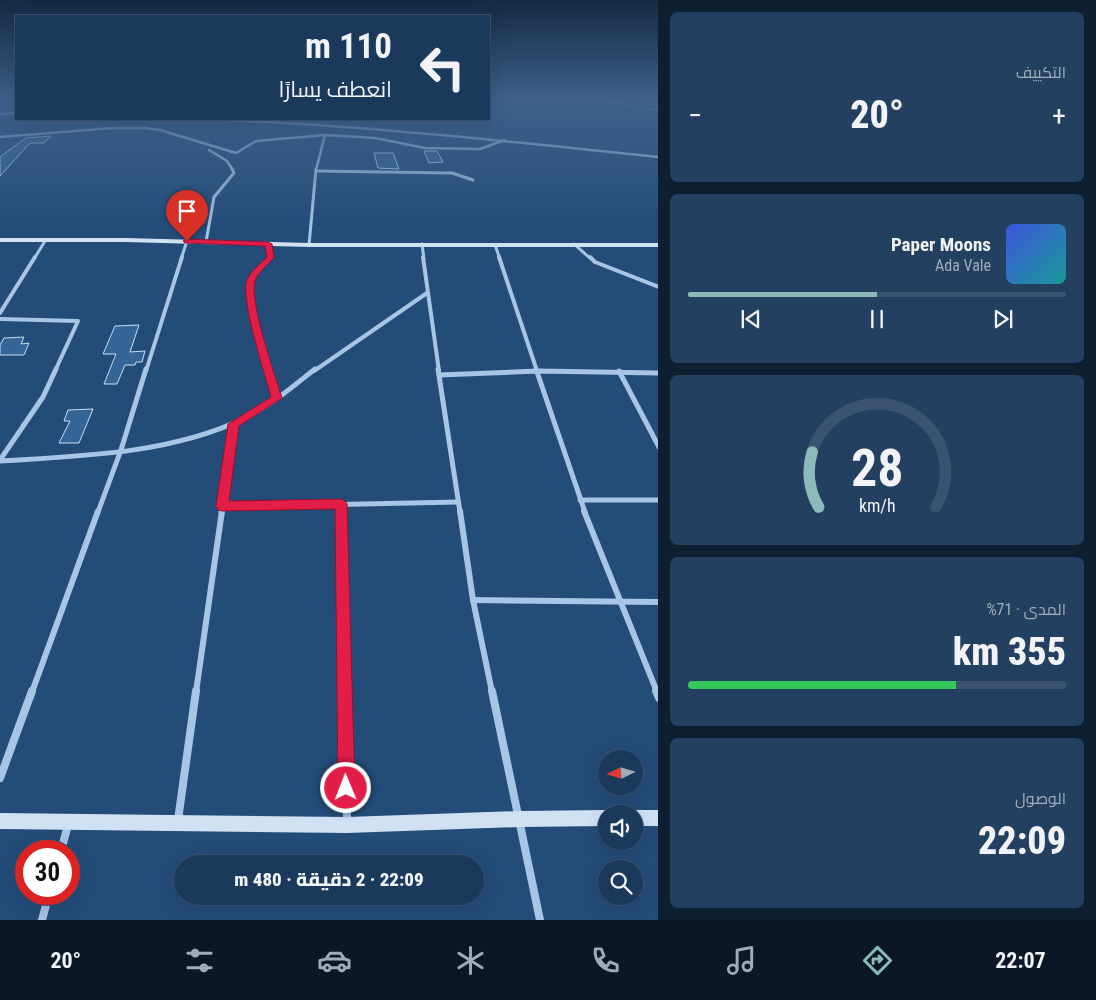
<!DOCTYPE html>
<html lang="ar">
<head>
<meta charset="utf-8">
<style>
	body { margin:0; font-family:"Roboto Condensed",Cairo,sans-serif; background:#244061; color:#f1f3f6; direction:rtl; height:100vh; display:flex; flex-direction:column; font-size:19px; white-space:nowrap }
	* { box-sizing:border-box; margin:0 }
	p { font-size:16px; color:#a0acbb }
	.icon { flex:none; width:28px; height:28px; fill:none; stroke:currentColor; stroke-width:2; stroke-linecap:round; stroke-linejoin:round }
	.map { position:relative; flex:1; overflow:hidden; direction:ltr }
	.panel { display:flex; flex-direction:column; gap:12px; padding:12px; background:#0f1f32; width:438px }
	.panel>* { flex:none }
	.hud { position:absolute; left:15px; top:15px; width:475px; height:105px; border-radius:0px; box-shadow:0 5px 20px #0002,0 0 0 1px #395371; direction:rtl; background:#1b395b; color:#f1f3f6; overflow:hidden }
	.needle { width:32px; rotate:265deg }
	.controls { position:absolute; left:598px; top:750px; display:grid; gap:10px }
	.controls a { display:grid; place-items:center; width:45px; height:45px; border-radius:50%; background:#1b395b; box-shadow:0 5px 20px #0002,0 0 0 1px #395371; font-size:25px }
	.speed { position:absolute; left:15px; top:840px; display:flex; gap:10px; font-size:25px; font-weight:700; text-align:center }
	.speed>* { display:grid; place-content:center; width:65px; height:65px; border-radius:50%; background:#1b395b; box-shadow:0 5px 20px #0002,0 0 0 1px #395371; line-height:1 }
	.speed .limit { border:8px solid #d22; background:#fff; color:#111 }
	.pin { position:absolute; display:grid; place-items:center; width:42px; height:42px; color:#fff; margin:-51px -21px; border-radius:50% 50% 50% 0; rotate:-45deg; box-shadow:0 0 5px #0007 }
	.pin .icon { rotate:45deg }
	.me { position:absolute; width:55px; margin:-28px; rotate:359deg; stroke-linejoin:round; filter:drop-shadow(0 0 4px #0008) }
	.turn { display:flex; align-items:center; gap:18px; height:105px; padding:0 15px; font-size:22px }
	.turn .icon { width:65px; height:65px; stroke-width:2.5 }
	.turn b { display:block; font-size:35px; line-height:42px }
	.big { font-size:38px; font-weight:800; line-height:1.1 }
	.panel .card { flex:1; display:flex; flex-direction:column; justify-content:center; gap:8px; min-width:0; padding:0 18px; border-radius:8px; background:#244061 }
	.panel .dial { align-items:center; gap:0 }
	.dial svg { height:130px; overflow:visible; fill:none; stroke:#395371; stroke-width:7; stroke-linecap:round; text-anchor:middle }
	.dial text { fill:#f1f3f6; stroke:none }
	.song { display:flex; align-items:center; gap:15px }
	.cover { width:60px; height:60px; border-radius:8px; background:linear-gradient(135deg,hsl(230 70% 55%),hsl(180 70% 35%)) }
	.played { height:5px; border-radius:2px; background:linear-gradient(90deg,#8bbbb9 50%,#395371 50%) }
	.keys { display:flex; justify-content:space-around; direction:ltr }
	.heat { display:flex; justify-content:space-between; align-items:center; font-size:28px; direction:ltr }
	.charge { height:8px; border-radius:4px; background:linear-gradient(90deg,#34c759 71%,#395371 0) }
	.trip { position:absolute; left:174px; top:855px; width:310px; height:50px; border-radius:25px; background:#1b395b; box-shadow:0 5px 20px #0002,0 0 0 1px #395371; font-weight:800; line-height:50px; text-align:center; direction:rtl }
	.menu { display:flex; height:80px; justify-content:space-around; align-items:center; background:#0b1724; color:#a0acbb }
	.menu .icon { width:35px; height:35px }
	.menu .active { color:#8bbbb9 }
	.menu b { font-size:22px; color:#f1f3f6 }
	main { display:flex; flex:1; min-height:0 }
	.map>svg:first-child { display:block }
	.water { fill:#19375a; stroke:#9bc0e5 }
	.building { fill:#356496; stroke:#c9def3 }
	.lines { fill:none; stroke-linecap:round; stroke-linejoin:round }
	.street-far5 { stroke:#a7c5e4; stroke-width:2.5 }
	.street-far4 { stroke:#a7c5e4; stroke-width:3 }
	.street-far3 { stroke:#a7c5e4; stroke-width:4 }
	.street-far2 { stroke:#a7c5e4; stroke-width:5 }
	.street-far1 { stroke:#a7c5e4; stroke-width:6 }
	.street { stroke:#a7c5e4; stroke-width:8 }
	.secondary { fill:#d0e1f4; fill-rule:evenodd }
	.route { fill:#e11d48; stroke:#92132f }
</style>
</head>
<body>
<main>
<section class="panel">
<div class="card"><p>التكييف</p>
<div class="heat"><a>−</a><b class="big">20°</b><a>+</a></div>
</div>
<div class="card">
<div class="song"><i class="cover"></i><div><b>Paper Moons</b><p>Ada Vale</p></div></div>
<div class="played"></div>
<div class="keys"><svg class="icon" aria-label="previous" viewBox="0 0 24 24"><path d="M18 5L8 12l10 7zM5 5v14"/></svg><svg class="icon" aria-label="pause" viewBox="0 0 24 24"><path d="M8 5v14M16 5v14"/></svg><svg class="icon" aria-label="next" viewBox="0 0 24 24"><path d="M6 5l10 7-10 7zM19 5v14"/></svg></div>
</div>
<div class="card dial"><svg viewBox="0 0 100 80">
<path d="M14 69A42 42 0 1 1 86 69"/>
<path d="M14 69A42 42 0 0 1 10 35" stroke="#8bbbb9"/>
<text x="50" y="56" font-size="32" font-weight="700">28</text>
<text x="50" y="72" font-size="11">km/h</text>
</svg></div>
<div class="card"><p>المدى · 71%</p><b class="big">355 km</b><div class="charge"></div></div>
<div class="card"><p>الوصول</p><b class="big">22:09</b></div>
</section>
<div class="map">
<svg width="659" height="920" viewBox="0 0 659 920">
	<rect width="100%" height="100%" fill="#244c79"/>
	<path class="water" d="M601,100l57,2v8z"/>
	<g class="building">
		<path d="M51,136l-7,7h-14l-30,33v-19l26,-19z"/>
		<path d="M424,151h13l6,11 -14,1z"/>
		<path d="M374,153h19l6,16 -21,-1z"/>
		<path d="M139,325l-9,27 15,-1 -3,11h-6l-1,3h-10l-8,19h-13l12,-30h-13l12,-28z"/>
		<path d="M24,337l-3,7 8,-1 -5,12h-24v-10l4,-7z"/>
		<path d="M93,409l-14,34h-20l11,-22h-6l4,-11z"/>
	</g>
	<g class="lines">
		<g class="street-far5">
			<path d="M0,114l16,-1"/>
			<path d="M205,119c152,6 303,22 454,38"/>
			<path d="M0,137l113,-9h32l15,2 76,23 20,-12 69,-6 50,3 50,10 55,1 25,-9"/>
			<path d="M209,150l18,11 6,9"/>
			<path d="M316,170l9,-35"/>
		</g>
		<g class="street-far4">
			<path d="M316,171l136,2 21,7"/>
			<path d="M206,242l8,-45 20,-24 -2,-4"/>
			<path d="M268,244l2,15"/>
			<path d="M422,244l2,15"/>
			<path d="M574,244l17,15"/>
			<path d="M309,245l7,-76"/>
			<path d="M495,245l5,14"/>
			<path d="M34,259l11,-18"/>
			<path d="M181,259l6,-18"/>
		</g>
		<g class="street-far3">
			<path d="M423,257l16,114"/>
			<path d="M499,257l38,114"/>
			<path d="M590,257l5,5 64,25"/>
			<path d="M0,313l35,-56"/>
			<path d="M0,319l78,2 -23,50"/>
			<path d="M146,371l36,-114"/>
			<path d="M268,371c-5,-20 -24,-76 -16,-93 4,-8 13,-13 19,-21"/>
			<path d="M314,371l113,-78"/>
		</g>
		<g class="street-far2">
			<path d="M268,369l9,29"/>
			<path d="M438,369l22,143"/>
			<path d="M536,369l49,143"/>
			<path d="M619,371l40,76"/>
			<path d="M439,375l99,-4 121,2"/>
			<path d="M0,460l43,-63 13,-28"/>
			<path d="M0,461c81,-5 169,-7 243,-42 26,-12 49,-32 72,-50"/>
			<path d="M580,500h79"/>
			<path d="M341,504v8"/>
			<path d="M222,507l236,-5"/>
			<path d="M98,512l23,-62 25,-81"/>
			<path d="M221,512l13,-88"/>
		</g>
		<g class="street-far1">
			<path d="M341,511l4,181"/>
			<path d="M460,511l13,89 19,92"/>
			<path d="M584,511l73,181"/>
			<path d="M473,600l186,2"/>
			<path d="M32,692l66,-181"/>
			<path d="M196,692l26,-181"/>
		</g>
		<g class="street">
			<path d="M345,691l2,131"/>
			<path d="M492,691l48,229"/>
			<path d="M656,691l3,7"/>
			<path d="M0,778l32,-87"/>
			<path d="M178,820l18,-129"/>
			<path d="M61,851l7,-26"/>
			<path d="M42,920l7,-26"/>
		</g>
		<g class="secondary">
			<path d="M0,238h125l184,5h350v4h-350l-184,-5h-125z"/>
			<path d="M606,810l6,4h-6v12l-86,1 -173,6 -347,-4v-16l347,4 173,-6z"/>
			<path d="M634,810h25v16h-25v-12h-6z"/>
		</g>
	</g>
	<linearGradient id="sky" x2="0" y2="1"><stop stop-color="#142a43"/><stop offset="0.44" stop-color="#3f618c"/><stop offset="1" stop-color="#3f618c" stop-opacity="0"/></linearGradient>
	<rect width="659" height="229" fill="url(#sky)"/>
	<path class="route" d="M187,239l81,3 4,2 2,13c-5,7 -16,15 -19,24 -6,21 20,94 27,117l-43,28 -10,75 112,-2 4,2 2,3 8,284 -2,6 -7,2 -6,-2 -2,-6 -3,-279 -113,2 -4,-1 -2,-4 12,-82 43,-27c-6,-23 -31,-97 -24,-117 4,-9 13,-16 20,-23l-2,-11 -80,-3 -2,-2z"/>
</svg>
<div class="controls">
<a><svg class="needle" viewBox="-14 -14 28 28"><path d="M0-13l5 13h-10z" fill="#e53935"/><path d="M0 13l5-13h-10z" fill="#a0acbb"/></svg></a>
<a><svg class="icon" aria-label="sound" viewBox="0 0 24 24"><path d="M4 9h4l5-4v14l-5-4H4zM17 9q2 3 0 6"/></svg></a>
<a><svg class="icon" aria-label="search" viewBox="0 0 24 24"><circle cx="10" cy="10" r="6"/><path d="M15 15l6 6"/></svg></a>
</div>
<div class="speed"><div class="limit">30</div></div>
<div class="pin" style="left:187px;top:241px;background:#d93025"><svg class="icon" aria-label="arrive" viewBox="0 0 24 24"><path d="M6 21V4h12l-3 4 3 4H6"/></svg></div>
<svg class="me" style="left:346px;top:788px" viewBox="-20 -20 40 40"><circle r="17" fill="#e11d48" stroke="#fff" stroke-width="3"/><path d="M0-11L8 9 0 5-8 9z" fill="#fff"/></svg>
<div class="trip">22:09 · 2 دقيقة · 480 m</div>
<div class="hud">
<div class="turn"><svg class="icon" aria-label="left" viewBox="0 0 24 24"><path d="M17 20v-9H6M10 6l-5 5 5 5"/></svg><div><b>110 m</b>انعطف يسارًا</div></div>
</div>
</div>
</main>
<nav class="menu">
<b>22:07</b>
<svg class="icon active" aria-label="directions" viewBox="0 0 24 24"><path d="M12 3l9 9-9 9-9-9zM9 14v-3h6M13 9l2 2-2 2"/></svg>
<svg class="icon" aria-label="music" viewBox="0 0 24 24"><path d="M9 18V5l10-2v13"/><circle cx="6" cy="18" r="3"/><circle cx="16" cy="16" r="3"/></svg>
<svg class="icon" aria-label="phone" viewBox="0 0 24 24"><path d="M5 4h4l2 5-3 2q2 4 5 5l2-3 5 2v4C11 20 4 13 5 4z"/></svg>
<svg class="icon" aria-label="climate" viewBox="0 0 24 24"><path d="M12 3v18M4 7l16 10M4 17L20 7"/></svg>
<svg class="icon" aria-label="car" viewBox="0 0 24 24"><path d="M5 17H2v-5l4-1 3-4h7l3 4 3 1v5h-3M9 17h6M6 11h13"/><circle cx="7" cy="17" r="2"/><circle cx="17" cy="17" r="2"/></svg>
<svg class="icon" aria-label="filters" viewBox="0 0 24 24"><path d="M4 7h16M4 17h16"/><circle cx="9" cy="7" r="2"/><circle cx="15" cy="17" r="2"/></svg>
<b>20°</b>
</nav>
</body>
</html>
